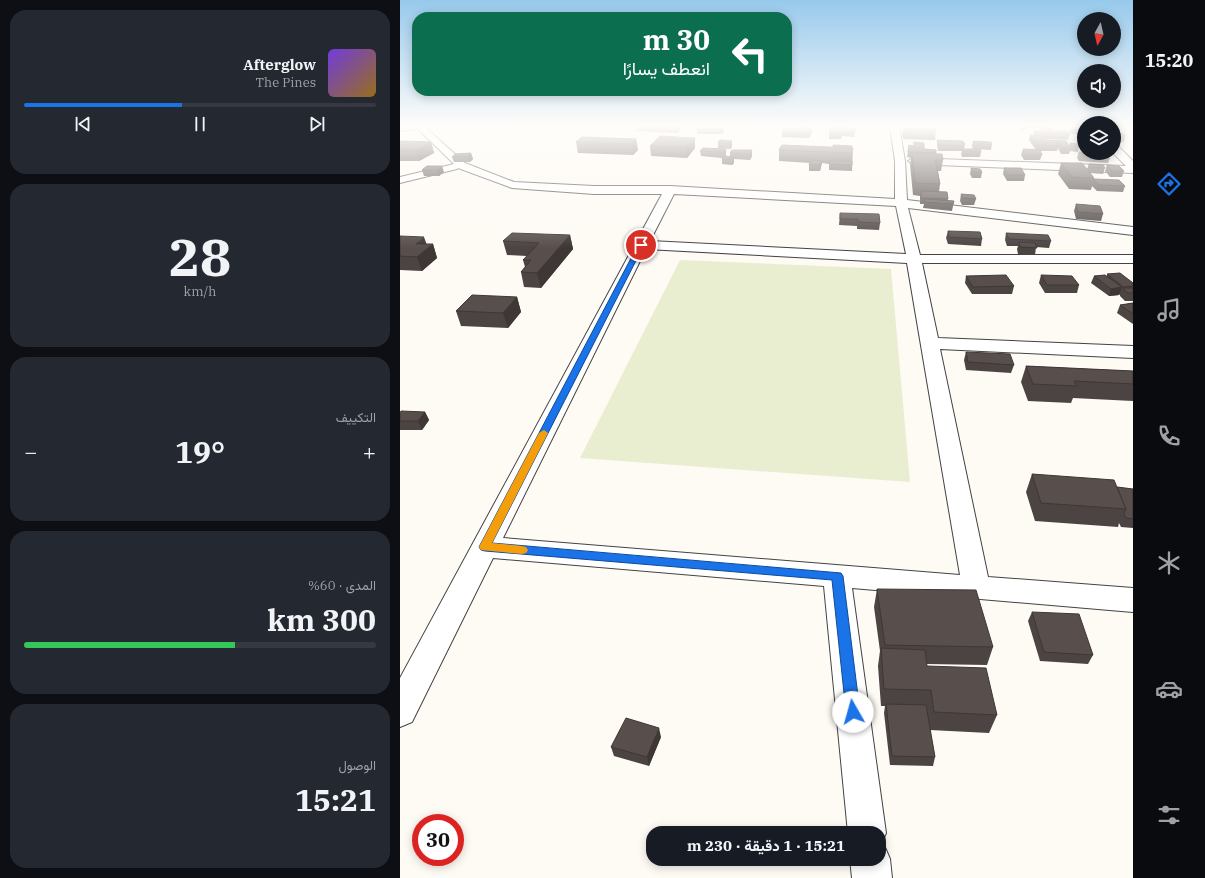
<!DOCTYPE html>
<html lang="ar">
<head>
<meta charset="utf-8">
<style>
	body { margin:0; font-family:"IBM Plex Serif",Vazirmatn,serif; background:#242831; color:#f1f3f6; direction:rtl; height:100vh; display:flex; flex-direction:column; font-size:15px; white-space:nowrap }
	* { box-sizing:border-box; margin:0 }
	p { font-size:13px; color:#9ea1a6 }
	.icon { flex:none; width:22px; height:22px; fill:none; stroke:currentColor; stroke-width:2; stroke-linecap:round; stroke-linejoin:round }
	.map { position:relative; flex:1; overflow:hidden; direction:ltr }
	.panel { display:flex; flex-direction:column; gap:10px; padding:10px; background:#0d0f14; width:400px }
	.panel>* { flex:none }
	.hud { position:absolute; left:12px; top:12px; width:380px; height:84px; border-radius:16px; box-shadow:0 2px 10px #0003; direction:rtl; background:#0b6e4f; color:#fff; overflow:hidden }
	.needle { width:26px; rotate:188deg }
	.fabs { position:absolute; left:677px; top:12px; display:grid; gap:8px }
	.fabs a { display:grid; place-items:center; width:44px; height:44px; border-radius:50%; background:#171b24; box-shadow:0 2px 10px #0003; font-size:20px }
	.speed { position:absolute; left:12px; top:814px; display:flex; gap:8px; font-size:20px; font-weight:700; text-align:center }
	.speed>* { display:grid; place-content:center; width:52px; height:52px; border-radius:50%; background:#171b24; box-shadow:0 2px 10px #0003; line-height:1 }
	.speed .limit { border:6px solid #d22; background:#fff; color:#111 }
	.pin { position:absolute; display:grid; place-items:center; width:34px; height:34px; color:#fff; margin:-17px; border:2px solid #fff; border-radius:50%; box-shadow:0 1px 4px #0007 }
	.me { position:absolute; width:44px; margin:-22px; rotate:353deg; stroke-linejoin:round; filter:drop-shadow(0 0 3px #0008) }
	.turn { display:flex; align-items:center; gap:14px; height:84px; padding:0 16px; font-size:18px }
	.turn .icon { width:52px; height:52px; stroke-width:2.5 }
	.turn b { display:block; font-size:28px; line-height:34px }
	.big { font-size:30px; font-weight:700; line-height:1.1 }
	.panel .card { flex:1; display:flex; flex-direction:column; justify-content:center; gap:6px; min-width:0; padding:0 14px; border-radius:16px; background:#242831 }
	.panel .dial { align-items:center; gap:0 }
	.dial b { font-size:52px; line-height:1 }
	.song { display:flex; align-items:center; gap:12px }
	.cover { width:48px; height:48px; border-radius:6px; background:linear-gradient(135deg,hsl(260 70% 55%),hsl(40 70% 35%)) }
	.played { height:4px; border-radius:2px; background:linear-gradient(90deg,#1a73e8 45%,#363941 45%) }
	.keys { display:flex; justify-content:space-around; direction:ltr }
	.heat { display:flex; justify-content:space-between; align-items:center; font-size:22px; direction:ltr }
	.charge { height:6px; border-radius:3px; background:linear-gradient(90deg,#34c759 60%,#363941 0) }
	.trip { position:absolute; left:246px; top:826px; width:240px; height:40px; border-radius:16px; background:#171b24; box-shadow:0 2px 10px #0003; font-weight:700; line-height:40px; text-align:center; direction:rtl }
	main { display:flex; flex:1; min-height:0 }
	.dock { display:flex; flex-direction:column; width:72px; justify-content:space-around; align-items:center; background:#090b0e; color:#9ea1a6 }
	.dock .icon { width:28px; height:28px }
	.dock .selected { color:#1a73e8 }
	.dock b { font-size:18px; color:#f1f3f6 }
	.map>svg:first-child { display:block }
	.pitch { fill:#eaeed1 }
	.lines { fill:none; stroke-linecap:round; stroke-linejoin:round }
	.street-casing { stroke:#434343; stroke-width:2 }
	.street { fill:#fff; fill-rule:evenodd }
	.wall { fill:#4c4442 }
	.shaded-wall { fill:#3e3736 }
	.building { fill:#584f4d; stroke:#3e3736 }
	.route { fill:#1a73e8; stroke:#114b97 }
	.slow { fill:#f59e0b }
</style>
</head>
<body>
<main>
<nav class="dock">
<b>15:20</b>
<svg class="icon selected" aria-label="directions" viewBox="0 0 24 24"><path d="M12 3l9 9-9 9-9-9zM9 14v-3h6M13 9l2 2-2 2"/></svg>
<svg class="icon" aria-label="music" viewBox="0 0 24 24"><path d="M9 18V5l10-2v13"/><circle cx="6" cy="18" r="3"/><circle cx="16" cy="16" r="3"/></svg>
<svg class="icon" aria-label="phone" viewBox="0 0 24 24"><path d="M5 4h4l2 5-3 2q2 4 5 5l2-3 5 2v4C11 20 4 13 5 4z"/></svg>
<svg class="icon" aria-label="climate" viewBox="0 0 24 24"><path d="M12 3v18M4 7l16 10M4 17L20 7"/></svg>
<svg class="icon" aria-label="car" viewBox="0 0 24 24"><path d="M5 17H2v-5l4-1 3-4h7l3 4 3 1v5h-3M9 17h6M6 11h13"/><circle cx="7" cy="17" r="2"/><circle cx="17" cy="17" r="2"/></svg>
<svg class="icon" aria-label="filters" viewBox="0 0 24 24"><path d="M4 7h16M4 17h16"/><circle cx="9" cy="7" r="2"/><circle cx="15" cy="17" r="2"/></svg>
</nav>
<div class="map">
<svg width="733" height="878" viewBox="0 0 733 878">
	<rect width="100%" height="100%" fill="#fefaf4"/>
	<path class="pitch" d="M280,260l211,9 19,213 -330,-24z"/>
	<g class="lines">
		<g class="street-casing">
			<g id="street">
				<path d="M0,126h27v3l38,34 49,19 80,4h76l225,13v-38l-5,-35h9l6,35 2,39 226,27v8l-225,-27 12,47h213v8h-211l16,75 195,8v12l-193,-9 48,228 145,11v24l-281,-24 34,245 -5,11 3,1 6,14 2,19h-40l-2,-19h29v-26h-31l-24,-247 -331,-28 -81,164 -12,5v-49l262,-484h-68l-82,-6 -54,-20 -1,1 -57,14v-6l54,-13 -36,-35 -18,2zM274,194l222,12 10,48 -256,-13zM246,249l261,14 53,312 -457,-37z"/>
				<path d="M714,145l4,1 15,15v12l-220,-9 -5,-3 5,-3 213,8 -13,-13z"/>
			</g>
		</g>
		<use href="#street" class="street"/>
	</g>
	<g class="wall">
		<path d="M235,126h45v4l-2,3 -43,-2z"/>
		<path d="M324,126v5l-2,3h-25v-5z"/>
		<path d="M403,126h18l-1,1h-8v5l-3,6 -27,-1v-6z"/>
		<path d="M503,126h32l1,4 -1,10 -32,-1 -1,-6z"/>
		<path d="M619,126h22l-1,2h-12l-1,2h-6l-2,-3z"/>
		<path d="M641,126h11v5h-10l-2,-3z"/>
		<path d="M670,127l12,2 -1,5h-9l-3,-2z"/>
		<path d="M456,128l-2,9 -12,-1 -1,3h-12v-5z"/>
		<path d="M634,131l36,3 -2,6 -24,-1 1,1 21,1 3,5 1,-3 9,3 -1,6 -8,-1 -1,3h-8l-3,-6 -1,3h-17l2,4 -2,5h-16l-3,-5 2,-6 13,1 -7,-10 1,-5h4z"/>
		<path d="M714,133l11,3 -1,6 -10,-1z"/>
		<path d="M295,138v10l-8,10 -36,-2 -1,-10z"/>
		<path d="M236,139l2,11 -5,5 -55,-2 -2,-11z"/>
		<path d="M537,140l28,4 -1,5 17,3 -1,5h-18l-1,-3 1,-3h-24l-1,-6z"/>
		<path d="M0,141l31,1 3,11 -15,8h-19z"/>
		<path d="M332,141v5l-1,3 -13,-1v-6z"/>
		<path d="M573,141l19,3 -1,6 -18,-1 -1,-3z"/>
		<path d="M509,145l15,4 12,1v4l7,6 -2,11h-3l2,13 -1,8 9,7 -1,2h7l-2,10 -29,-3 1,-4h-4v-8l-7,-1 -3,-31 1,-6 -4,-1z"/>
		<path d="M453,148l-1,23 -23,-1v-6l-7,-1 -2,8h-11v-6l1,-2 -31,-2v-11z"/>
		<path d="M326,149v6l-1,1 5,1v-4l22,-3v6l-2,4 -16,-1v4l-2,2 -10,-1v-6l-21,-2 -1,-5z"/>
		<path d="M679,152l31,5 -2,6 -29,-2 -2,-3z"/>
		<path d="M71,153l2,6 -3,3h-16l-2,-5z"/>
		<path d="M661,163l26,6 2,-5 16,4 -2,6 -13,-1 4,5v1l31,7 -2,6 -26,-1 -5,-5 -1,4 -22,-1 -11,-15z"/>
		<path d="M707,165l17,6 -2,6h-12l-5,-6z"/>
		<path d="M27,166l17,6 -5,4h-15l-2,-6z"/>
		<path d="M571,168l11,4 -1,6h-9l-2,-4z"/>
		<path d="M604,168l21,7 -1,6h-17l-4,-7z"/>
		<path d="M561,194l15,5 -2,6h-12l-2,-4z"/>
		<path d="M676,204l27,10 -2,7 -25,-2 -2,-8z"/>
		<path d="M440,213l40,10 -1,7 -22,-1v-3l-18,-1z"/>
		<path d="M548,231l34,8 -1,7 -33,-2 -2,-6z"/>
		<path d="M606,233l45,8 -2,7 -13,-1 -1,8 -17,-1 -1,-5 1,-3h-11l-2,-6z"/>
		<path d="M170,235l3,14 -32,39 -17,-1 -3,-15 4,-5 -2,-7 4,-4 -20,-1 -4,-14z"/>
		<path d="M0,236l26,8h7l4,14 -15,13 -22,-1z"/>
		<path d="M707,274l26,9v18h-8l-5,-5v-2l-1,1 -10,1 -18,-13 3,-7h13z"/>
		<path d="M641,275l38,10 -2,8h-32l-6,-10z"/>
		<path d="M566,276l48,10 -2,8h-40l-7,-11z"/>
		<path d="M117,297l4,15 -13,16 -47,-2 -5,-15z"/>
		<path d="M733,303v21l-16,-11 3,-8z"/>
		<path d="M566,352l48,13 -3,8 -45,-3 -2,-10z"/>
		<path d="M626,366l107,5v30l-60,-3 -2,5 -43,-2 -7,-19z"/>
		<path d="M25,412l4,8 -7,10h-22v-17z"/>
		<path d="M632,474l85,13 16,2v39l-12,-1 -2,-4 -1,4 -83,-6 -9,-29z"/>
		<path d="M477,589l116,58 -6,18 -60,-1v2l70,49 -8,18 -59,-3 5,27 -2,9 -43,-1 -6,-52 1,-7h-4l-3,-40 2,-15 -6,-44z"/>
		<path d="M632,612l61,43 -5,9 -48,-3 -12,-40z"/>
		<path d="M261,737l-12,29 -35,-10 -3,-9z"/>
	</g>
	<g class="shaded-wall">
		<path d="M279,126h1v4l-2,3 -1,-5z"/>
		<path d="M324,126v5l-2,3v-5z"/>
		<path d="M412,127v5l-3,6v-5z"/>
		<path d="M295,138v10l-8,10v-11z"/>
		<path d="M236,139l2,11 -5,5 -2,-11z"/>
		<path d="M332,141v5l-1,3 -1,-6z"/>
		<path d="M31,142l3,11 -15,8 -3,-11z"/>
		<path d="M326,149v6l-2,3v-6z"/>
		<path d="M352,150v6l-2,4v-6z"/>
		<path d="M71,153l2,6 -3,3 -2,-6z"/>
		<path d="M334,157v6l-2,2v-6z"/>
		<path d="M422,161l-1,6 -1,4v-6z"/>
		<path d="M42,166l2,6 -5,4 -2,-6z"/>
		<path d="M170,235l3,14 -32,39 -4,-15z"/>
		<path d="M24,237l4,11 5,-4 4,14 -15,13 -5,-14 -1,-13z"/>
		<path d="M722,287l-3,8 -10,1 2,-7z"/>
		<path d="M117,297l4,15 -13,16 -5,-15z"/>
		<path d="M25,412l4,8 -7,10 -4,-9z"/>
		<path d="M259,728l2,9 -12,29 -2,-9z"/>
	</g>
	<g class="building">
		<path d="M235,126h44l-2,2z"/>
		<path d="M299,126h25l-2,3h-25z"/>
		<path d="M386,126h4l22,1 -3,6 -27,-2z"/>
		<path d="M504,126h31l1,4 -32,-1z"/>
		<path d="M431,127l25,1 -1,4 -12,-1 -1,3h-13z"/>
		<path d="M670,127h10l2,2h-9z"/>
		<path d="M634,131h33l3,3h-33z"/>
		<path d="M714,133l10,1 1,2h-10z"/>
		<path d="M630,135h10l5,5 21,1 5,7h-8l-4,-5h-3l3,3 -22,-1z"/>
		<path d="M260,136l35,2 -8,9 -37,-1z"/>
		<path d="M182,137l54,2 -5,5 -55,-2z"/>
		<path d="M320,140l12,1 -2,2 -12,-1z"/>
		<path d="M537,140l26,1 2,3h-2l1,2 -25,-1z"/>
		<path d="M0,141l31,1 -15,8h-16z"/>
		<path d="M573,141l18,1 1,2 -18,-1z"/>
		<path d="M514,142l10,1v6l12,1v3l-28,-1 1,-7 5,1z"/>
		<path d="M670,143l8,1 1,2h-8z"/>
		<path d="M382,145l71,3 -1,5 -73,-3z"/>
		<path d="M433,145l19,1v2l-19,-1z"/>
		<path d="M303,148l23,1 -2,3 -24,-1z"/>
		<path d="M562,149h18l1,3 -18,-1z"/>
		<path d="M623,149l17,1 2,5 -17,-1z"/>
		<path d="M332,150h20l-2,4 -20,-1z"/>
		<path d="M679,152h5v1h23l3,4 -29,-1z"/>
		<path d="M71,153l-3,3 -16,1 3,-3z"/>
		<path d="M512,153l30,1 1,6h-8l5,24 -25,-1z"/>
		<path d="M324,156l10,1 -2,2h-10z"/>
		<path d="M411,160l11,1 -2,4h-11z"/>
		<path d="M429,161h23v4l-23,-1z"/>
		<path d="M661,163h21l12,15 -22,-1z"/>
		<path d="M689,164l14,1 2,3 -15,-1z"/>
		<path d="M707,165l12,1 5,5h-12z"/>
		<path d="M27,166h15l-5,4h-15z"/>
		<path d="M571,168l9,1 2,3h-9z"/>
		<path d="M604,168h17l4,7h-17z"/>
		<path d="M694,179l25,1 6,6 -26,-1 -5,-5z"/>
		<path d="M521,191l26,1 1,7 -27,-1z"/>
		<path d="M561,194l13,1 2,4 -13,-1z"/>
		<path d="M525,199l29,2 -1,3 -29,-2z"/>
		<path d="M676,204l24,2 3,8 -25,-2z"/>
		<path d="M440,213l39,1 1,9 -22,-1v-3h-18z"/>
		<path d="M548,231l32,1 2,7 -33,-2z"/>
		<path d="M112,233l58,2 -33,38 -16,-1 10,-12h-8l16,-17 -36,-2z"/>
		<path d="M606,233l42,2 3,6 -42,-2z"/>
		<path d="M0,236l24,1 -8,7h17l-16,13 -17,-1z"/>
		<path d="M619,242l16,1 2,5 -17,-1z"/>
		<path d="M720,273l13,10v3l-10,1 -16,-13z"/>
		<path d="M606,275l8,11 -41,1 -7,-11z"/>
		<path d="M641,275l31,1 7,9h-32z"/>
		<path d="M705,275l17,12 -11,2 -17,-13z"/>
		<path d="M723,288h10v5h-5z"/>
		<path d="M72,295l45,2 -14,16 -47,-2z"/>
		<path d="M733,303v11l-13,-9z"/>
		<path d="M566,352l44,2 4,11 -46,-3z"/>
		<path d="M626,366l107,5v13l-59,-3 3,5 -44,-2z"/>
		<path d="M1,411l24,1 -7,9h-18v-8z"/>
		<path d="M632,474l82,6 12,29 -85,-6z"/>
		<path d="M717,487l16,2v30l-7,-1 -2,-4 2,-5z"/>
		<path d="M477,589l99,1 17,57 -108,-2z"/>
		<path d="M632,612l47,2 14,41 -49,-3z"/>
		<path d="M481,648l44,2 2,16 59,2 11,47 -63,-3 -3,-22 -47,-1z"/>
		<path d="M486,704l40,1 9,52 -43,-1z"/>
		<path d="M226,718l33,10 -12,29 -36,-10z"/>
	</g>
	<linearGradient id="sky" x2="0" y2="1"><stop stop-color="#97c9ec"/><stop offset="0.51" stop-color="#fffdfa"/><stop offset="1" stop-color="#fffdfa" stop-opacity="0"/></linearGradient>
	<rect width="733" height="248" fill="url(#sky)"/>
	<path class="route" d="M239,243l5,2 -152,298 349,30 2,3 17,136 -2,5 -5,2 -5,-2 -2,-5 -14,-132 -347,-29 -4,-1 -2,-3z"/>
	<path class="slow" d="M144,430l4,3 -56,110 30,3 4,1 2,3 -2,3 -4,1 -41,-4 -2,-3 60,-114z"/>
</svg>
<div class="fabs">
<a><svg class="needle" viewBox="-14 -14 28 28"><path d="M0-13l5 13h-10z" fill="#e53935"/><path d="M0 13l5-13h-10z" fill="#9ea1a6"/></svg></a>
<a><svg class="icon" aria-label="sound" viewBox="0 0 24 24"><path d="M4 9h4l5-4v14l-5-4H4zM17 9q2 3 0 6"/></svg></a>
<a><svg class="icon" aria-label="layers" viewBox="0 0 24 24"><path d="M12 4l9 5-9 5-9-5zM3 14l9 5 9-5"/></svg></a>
</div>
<div class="speed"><div class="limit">30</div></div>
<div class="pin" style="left:241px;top:245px;background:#d93025"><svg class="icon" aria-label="arrive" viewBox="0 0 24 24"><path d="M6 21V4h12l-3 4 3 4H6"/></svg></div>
<svg class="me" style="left:453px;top:712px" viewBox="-20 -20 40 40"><circle r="19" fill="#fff"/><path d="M0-13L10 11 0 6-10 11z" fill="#1a73e8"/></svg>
<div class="trip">15:21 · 1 دقيقة · 230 m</div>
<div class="hud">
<div class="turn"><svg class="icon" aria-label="left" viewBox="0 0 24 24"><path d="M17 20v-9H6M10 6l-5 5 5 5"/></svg><div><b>30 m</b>انعطف يسارًا</div></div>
</div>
</div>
<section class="panel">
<div class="card">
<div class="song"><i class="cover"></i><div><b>Afterglow</b><p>The Pines</p></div></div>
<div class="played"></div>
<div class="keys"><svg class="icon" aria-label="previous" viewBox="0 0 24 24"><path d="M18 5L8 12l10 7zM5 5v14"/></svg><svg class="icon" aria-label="pause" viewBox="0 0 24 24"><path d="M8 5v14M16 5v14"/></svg><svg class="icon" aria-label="next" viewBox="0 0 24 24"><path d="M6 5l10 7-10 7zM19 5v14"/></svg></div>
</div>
<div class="card dial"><b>28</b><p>km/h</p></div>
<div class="card"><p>التكييف</p>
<div class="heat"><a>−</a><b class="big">19°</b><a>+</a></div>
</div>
<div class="card"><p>المدى · 60%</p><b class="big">300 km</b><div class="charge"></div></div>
<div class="card"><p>الوصول</p><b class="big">15:21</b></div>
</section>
</main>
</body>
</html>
